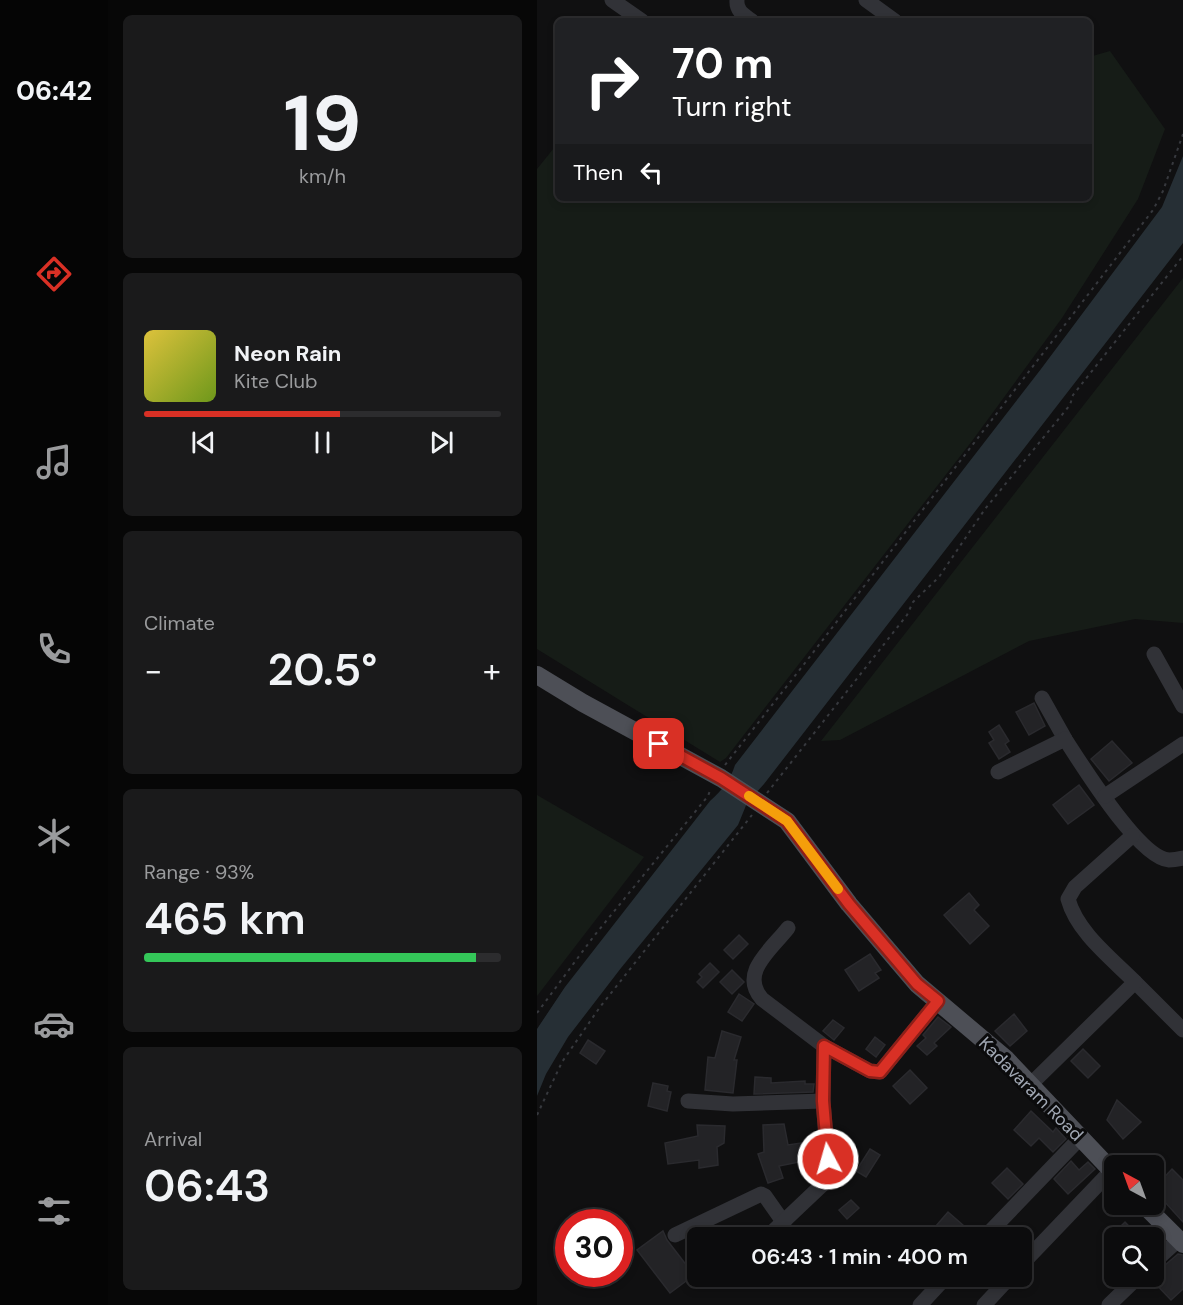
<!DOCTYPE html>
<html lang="en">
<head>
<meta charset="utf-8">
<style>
	body { margin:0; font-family:"DM Sans",sans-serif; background:#1a1a1b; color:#f1f3f6; height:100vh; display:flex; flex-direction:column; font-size:22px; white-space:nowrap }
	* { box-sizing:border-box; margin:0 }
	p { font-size:20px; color:#9a9b9d }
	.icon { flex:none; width:33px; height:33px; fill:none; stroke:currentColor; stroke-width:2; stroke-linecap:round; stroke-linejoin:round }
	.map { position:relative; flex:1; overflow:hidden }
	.drawer { display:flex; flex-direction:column; gap:15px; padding:15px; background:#070707; width:429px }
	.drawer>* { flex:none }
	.guide { position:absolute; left:18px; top:18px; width:537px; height:183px; border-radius:9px; box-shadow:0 3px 9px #0003,0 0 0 2px #2c2c2e; background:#202124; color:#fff; overflow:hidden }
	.needle { width:39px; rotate:319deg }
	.fabs { position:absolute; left:567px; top:1155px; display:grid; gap:12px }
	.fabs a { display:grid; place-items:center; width:60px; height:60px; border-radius:9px; background:#0c0c0d; box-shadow:0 3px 9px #0003,0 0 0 2px #2c2c2e; font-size:30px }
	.speed { position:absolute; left:18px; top:1209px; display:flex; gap:12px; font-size:30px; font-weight:700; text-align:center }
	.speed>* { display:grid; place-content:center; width:78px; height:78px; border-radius:50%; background:#0c0c0d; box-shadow:0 3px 9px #0003,0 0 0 2px #2c2c2e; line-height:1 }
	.speed .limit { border:9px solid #d22; background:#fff; color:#111 }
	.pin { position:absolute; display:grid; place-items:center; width:51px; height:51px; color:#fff; margin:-26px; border-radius:12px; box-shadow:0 3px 9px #0006 }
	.me { position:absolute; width:66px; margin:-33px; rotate:354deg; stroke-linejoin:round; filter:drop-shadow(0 0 4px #0008) }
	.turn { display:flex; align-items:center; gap:21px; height:126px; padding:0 18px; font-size:27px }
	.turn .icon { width:78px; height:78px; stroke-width:2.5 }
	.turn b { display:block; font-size:42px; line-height:51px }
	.then { display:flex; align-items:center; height:57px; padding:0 18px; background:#0003; gap:12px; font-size:22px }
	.big { font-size:45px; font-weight:600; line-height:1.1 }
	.drawer .card { flex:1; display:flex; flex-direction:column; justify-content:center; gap:9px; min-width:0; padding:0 21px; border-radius:9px; background:#1a1a1b }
	.drawer .dial { align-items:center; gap:0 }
	.dial b { font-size:78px; line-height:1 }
	.song { display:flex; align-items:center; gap:18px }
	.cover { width:72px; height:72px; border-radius:9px; background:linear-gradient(135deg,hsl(50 70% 55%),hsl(80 70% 35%)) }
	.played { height:6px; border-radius:3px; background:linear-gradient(90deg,#d93025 55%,#2c2c2e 55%) }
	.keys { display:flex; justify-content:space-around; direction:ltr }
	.heat { display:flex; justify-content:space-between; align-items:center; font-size:33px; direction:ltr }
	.charge { height:9px; border-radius:4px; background:linear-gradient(90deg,#34c759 93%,#2c2c2e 0) }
	.trip { position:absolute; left:150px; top:1227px; width:345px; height:60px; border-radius:9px; background:#0c0c0d; box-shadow:0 3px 9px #0003,0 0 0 2px #2c2c2e; font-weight:600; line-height:60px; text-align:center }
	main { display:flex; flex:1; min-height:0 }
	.dock { display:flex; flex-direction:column; width:108px; justify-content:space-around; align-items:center; background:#050505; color:#9a9b9d }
	.dock .icon { width:42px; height:42px }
	.dock .selected { color:#d93025 }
	.dock b { font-size:27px; color:#f1f3f6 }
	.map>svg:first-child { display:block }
	.green { fill:#161c17 }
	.water { fill:#262f35 }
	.building { fill:#232326; stroke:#2a2a2e; stroke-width:1.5 }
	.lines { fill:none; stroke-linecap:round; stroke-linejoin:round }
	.path { stroke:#37393e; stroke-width:2; stroke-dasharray:3 4.5; stroke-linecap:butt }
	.minor { stroke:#313237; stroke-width:15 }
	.major { stroke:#4d4f56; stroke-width:18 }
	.route-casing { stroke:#8d1f18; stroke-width:15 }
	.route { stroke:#d93025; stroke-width:10 }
	.slow { stroke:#f59e0b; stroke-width:10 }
	.labels { text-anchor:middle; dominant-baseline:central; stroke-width:6; stroke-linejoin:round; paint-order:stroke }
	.street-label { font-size:18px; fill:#a0a7b3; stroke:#0b0b0c }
</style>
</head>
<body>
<main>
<nav class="dock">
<b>06:42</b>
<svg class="icon selected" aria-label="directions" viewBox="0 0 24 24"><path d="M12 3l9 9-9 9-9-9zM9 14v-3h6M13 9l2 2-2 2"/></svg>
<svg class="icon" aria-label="music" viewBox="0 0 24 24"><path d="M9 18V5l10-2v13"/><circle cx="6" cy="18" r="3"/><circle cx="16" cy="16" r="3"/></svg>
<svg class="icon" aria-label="phone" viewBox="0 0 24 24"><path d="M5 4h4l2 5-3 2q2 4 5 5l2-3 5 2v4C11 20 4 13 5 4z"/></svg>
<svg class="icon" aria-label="climate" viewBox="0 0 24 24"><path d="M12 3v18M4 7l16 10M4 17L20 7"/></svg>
<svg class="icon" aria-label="car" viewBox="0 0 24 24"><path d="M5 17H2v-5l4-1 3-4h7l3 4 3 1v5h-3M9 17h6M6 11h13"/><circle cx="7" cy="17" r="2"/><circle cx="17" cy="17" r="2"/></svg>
<svg class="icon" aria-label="filters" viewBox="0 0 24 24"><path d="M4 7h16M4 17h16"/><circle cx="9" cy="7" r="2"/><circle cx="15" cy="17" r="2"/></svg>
</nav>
<section class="drawer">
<div class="card dial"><b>19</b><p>km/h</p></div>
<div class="card">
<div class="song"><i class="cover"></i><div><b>Neon Rain</b><p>Kite Club</p></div></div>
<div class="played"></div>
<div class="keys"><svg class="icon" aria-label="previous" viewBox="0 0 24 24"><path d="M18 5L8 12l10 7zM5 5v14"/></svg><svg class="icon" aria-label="pause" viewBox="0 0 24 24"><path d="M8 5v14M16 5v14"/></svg><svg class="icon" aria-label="next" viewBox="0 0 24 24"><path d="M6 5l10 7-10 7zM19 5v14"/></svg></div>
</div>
<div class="card"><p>Climate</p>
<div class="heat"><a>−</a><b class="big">20.5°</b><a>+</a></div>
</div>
<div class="card"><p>Range · 93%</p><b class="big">465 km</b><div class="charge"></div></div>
<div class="card"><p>Arrival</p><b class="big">06:43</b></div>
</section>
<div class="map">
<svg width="646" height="1305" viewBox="0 0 646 1305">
	<rect width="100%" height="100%" fill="#101011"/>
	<g class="green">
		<path d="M573,51l55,78 -27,70 -76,119 -90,123 -246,317 -6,4 -183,-113v-480l21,-26v55h531v-141z"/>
		<path d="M646,278v345l-48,-4 -106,22 -189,99 -19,1z"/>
		<path d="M0,795l107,62 -107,139z"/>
	</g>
	<path class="water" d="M646,156v87l-419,541 -17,19 -9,22 -117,143 -53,69 -22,37 -9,22v-67l28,-42 145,-186c12,-11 20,-20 25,-36l306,-396 121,-162z"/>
	<g class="building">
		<path d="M497,703l11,23 -16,9 -13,-23z"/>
		<path d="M462,725l10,16 -4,3 5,8 -11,7 -10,-16 5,-3 -5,-8z"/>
		<path d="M575,741l20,22 -23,18 -18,-22z"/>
		<path d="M542,785l15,20 -26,19 -15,-19z"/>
		<path d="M432,893l10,12 -5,5 15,16 -19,18 -26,-29z"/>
		<path d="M202,935l9,9 -15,15 -9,-9z"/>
		<path d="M333,954l11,16 -6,3 4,5 -20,13 -14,-21z"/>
		<path d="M173,963l9,9 -16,16 -6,-6 5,-5 -3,-3z"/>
		<path d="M195,970l12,12 -12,12 -12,-12z"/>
		<path d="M202,994l15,10 -12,17 -14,-9z"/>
		<path d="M477,1014l13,17 -17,15 -15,-15z"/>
		<path d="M401,1017l13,10 -17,16 3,3 -10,9 -10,-9 9,-8 -3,-3z"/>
		<path d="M296,1020l11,8 -10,12 -11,-9z"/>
		<path d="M185,1031l19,6 -7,23h3l-4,33 -28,-3 3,-33 7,1z"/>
		<path d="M338,1037l10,8 -9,12 -10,-8z"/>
		<path d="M51,1040l17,11 -9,13 -16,-11z"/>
		<path d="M546,1049l17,17 -12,12 -17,-17z"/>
		<path d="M373,1070l17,18 -17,16 -17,-18z"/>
		<path d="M218,1077l16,1v5l34,-2v3h9l-1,8 -59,2z"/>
		<path d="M116,1083l15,3 -1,5 4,1 -4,19 -19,-5z"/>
		<path d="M580,1100l24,22 -18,17 -16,-19z"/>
		<path d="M494,1111l22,21 3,-4 10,11 -13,13 -14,-14 -8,8 -17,-16z"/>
		<path d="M247,1124l4,21 26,-4 4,19 -5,1 2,9 -15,2 -1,-10 -20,4 4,12 -15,5 -10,-29 6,-2 -1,-27z"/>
		<path d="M160,1125l28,1 -1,17 -7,4 1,18 -19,3v-8l-31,4 -3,-21 33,-7z"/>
		<path d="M333,1149l10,6 -14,22 -10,-6z"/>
		<path d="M534,1161l8,9 9,-8 7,7 -27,25 -14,-15z"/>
		<path d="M470,1168l16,16 -15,15 -16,-16z"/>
		<path d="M635,1169l11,11v42l-30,-33z"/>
		<path d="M314,1200l8,8 -12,11 -8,-9z"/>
		<path d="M411,1212l23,20 -5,6h-16l-14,-12z"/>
		<path d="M588,1222l15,16h-31z"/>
		<path d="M126,1231l4,9 27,35 -24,18 -33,-43z"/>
		<path d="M641,1254l5,1v34l-12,11 -21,-22z"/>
	</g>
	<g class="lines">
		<g class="path">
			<path d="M188,765l80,-102 348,-453 10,-19 20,-57"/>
			<path d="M230,793l140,-178 6,-13 26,-25 46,-68 85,-104 3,-10 110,-139"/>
			<path d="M0,1013l57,-77 114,-140 3,-8"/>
			<path d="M0,1115l25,-53 38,-55 152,-192"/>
		</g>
		<g class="minor">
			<path d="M75,0l30,21"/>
			<path d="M200,0c-1,11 7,15 15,21"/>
			<path d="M329,0l29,21"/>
			<path d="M617,654l29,52"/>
			<path d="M505,698l23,41"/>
			<path d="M461,772l67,-33c17,26 74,119 104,121 4,0 10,-1 14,-2"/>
			<path d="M568,796l78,-52"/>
			<path d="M598,982l48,48"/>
			<path d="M287,1046l46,25 10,1 58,-71"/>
			<path d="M493,1085l105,-103c-24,-24 -58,-50 -67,-83l7,-12 57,-51"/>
			<path d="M151,1101l45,3 90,-3"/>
			<path d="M138,1235l86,-41 4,2 19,27"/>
			<path d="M229,1238l56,-53 7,-11 -6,-73 1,-55 -62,-47c-23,-26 9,-49 26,-71"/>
			<path d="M447,1238l96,-100"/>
			<path d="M616,1263l24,-22"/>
			<path d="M484,1265l90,-94"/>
			<path d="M180,1278l2,-2"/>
			<path d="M383,1305l27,-29"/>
			<path d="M447,1305l27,-29"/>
			<path d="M572,1305l30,-29"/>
		</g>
		<g class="major">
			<path d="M0,675l46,28 138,75 66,43 62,83 68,80 89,75 109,115"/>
			<path d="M606,1204l40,40"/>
		</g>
	</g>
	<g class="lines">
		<g class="route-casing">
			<path id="route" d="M122,744l62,34 66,43 62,83 68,80 21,17 -58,71 -10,-1 -46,-25 -1,55 5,58"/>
		</g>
		<use href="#route" class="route"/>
		<path class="slow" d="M212,796l38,25 51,68"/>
	</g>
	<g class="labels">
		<g class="street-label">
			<text transform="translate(494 1089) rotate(45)">Kadavaram Road</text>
		</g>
	</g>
</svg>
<div class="fabs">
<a><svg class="needle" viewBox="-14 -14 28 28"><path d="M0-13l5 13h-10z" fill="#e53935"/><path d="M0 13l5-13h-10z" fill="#9a9b9d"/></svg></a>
<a><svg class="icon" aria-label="search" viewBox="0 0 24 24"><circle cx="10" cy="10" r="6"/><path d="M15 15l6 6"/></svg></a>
</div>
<div class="speed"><div class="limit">30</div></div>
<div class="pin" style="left:122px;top:744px;background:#d93025"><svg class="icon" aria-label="arrive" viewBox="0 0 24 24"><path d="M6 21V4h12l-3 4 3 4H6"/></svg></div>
<svg class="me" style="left:291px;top:1159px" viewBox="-20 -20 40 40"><circle r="17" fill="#d93025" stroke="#fff" stroke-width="3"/><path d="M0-11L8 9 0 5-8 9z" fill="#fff"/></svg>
<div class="trip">06:43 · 1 min · 400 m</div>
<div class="guide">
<div class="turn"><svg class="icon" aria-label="right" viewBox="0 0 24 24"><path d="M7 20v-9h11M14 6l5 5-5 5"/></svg><div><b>70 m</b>Turn right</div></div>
<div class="then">Then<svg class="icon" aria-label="left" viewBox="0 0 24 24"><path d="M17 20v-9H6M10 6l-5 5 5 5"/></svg></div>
</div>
</div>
</main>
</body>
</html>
